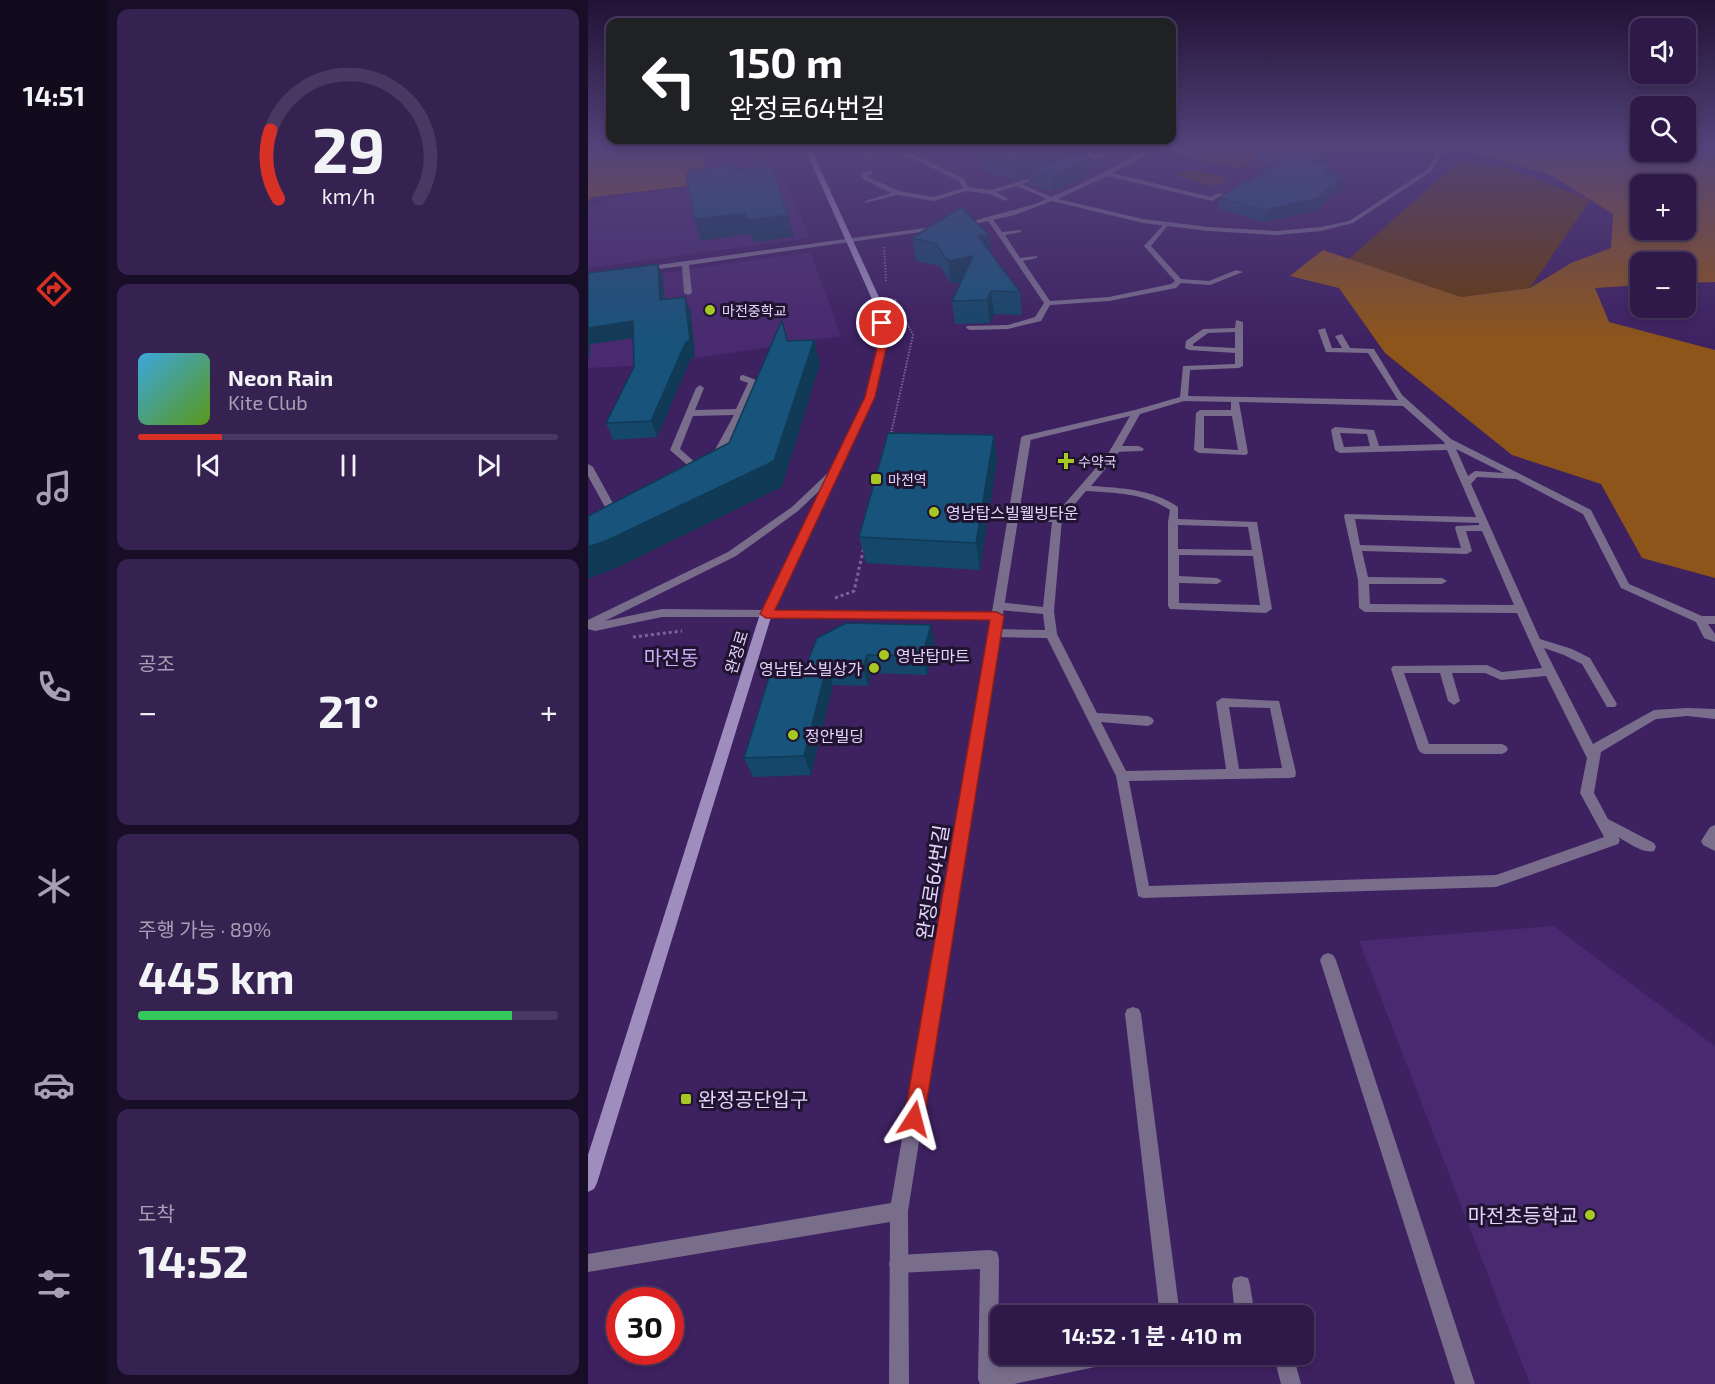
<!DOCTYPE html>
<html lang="ko">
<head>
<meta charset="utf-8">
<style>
	body { margin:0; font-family:"Exo 2","Noto Sans KR",sans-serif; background:#362250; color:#f1f3f6; height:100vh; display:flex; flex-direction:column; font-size:22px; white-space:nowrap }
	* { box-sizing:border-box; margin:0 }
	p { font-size:20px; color:#a7a0b4 }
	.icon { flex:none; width:33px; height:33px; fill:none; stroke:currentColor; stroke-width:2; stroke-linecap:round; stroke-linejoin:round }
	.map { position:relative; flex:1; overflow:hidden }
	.details { display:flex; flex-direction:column; gap:9px; padding:9px; background:#190e28; width:480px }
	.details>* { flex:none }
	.guide { position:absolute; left:18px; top:18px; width:570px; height:126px; border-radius:12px; box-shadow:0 3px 9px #0003,0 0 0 2px #493861; background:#202124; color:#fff; overflow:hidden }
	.buttons { position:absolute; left:1042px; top:18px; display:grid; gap:12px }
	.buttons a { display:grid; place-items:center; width:66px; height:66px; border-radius:12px; background:#2e1949; box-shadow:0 3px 9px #0003,0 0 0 2px #493861; font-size:30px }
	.speed { position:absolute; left:18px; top:1287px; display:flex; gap:12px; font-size:30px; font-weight:700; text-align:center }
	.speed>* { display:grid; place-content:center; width:78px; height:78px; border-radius:50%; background:#2e1949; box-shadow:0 3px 9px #0003,0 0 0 2px #493861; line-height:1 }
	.speed .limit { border:9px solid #d22; background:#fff; color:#111 }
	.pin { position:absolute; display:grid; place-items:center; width:51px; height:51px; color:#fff; margin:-26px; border:3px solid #fff; border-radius:50%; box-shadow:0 2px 6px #0007 }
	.me { position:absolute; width:66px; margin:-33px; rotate:9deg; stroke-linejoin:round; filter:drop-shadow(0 0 4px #0008) }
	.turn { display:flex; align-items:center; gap:21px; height:126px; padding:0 24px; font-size:27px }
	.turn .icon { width:78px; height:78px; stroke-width:2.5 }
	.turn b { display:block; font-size:42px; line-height:51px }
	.big { font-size:45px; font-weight:700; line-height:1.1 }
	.details .card { flex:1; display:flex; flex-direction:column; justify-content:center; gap:9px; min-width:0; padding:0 21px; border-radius:12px; background:#362250 }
	.details .dial { align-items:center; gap:0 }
	.dial svg { height:156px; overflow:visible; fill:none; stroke:#493861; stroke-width:7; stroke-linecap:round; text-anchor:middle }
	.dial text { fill:#f1f3f6; stroke:none }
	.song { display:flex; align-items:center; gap:18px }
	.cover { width:72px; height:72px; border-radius:9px; background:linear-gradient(135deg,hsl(200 70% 55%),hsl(90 70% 35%)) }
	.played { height:6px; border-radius:3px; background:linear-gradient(90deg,#d93025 20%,#493861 20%) }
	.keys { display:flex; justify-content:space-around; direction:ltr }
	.heat { display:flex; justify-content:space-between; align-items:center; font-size:33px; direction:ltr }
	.charge { height:9px; border-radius:4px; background:linear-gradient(90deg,#34c759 89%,#493861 0) }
	.trip { position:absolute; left:402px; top:1305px; width:324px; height:60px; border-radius:12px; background:#2e1949; box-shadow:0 3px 9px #0003,0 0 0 2px #493861; font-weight:700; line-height:60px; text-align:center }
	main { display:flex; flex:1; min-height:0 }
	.tabs { display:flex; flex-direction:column; width:108px; justify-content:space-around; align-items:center; background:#120a1d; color:#a7a0b4 }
	.tabs .icon { width:42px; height:42px }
	.tabs .current { color:#d93025 }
	.tabs b { font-size:27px; color:#f1f3f6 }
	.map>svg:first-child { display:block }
	.built { fill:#49296f }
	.green { fill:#653a09 }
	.forest { fill:#8d5519; fill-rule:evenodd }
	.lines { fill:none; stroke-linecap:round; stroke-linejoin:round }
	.path-far1 { stroke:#7b6399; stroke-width:2; stroke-dasharray:1.5 1.5; stroke-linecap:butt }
	.path { stroke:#7b6399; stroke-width:3; stroke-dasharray:3 3; stroke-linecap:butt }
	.service { fill:#796d8c; fill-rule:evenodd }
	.minor { fill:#796d8c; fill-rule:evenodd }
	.tertiary { fill:#796d8c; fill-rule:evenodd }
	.secondary { fill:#9f8dbe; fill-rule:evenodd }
	.wall { fill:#144769 }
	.shaded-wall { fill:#103a55 }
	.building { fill:#17537a; stroke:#103a55; stroke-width:1.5 }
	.route { fill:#d93025; stroke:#8d1f18; stroke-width:1.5 }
	.poi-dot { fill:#a5c823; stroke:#201430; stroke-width:2 }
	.labels { text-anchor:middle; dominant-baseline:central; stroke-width:6; stroke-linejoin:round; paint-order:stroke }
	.far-poi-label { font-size:14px; fill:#e3d5fb; stroke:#201430; text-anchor:start }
	.poi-label { font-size:16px; fill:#e3d5fb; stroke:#201430; text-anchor:start }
	.street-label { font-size:16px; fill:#e3d5fb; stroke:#201430 }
	.quarter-label { font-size:20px; fill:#cbaef9; stroke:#201430 }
	.near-street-label { font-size:20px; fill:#e3d5fb; stroke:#201430 }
	.near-poi-label { font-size:20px; fill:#e3d5fb; stroke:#201430; text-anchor:start }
</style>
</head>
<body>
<main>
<nav class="tabs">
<b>14:51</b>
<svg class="icon current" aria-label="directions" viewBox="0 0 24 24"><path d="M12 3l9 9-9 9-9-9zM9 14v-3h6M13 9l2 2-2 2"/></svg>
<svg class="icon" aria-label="music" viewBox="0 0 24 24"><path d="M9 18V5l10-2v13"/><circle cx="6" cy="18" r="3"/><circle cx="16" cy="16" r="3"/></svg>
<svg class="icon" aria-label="phone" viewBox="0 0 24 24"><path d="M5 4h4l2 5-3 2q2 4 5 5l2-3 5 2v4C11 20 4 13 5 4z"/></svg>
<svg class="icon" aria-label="climate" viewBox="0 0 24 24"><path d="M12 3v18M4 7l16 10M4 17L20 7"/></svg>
<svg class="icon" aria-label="car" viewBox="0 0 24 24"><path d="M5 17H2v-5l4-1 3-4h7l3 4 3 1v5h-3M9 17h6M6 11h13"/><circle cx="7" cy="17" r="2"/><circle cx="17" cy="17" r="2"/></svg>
<svg class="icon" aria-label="filters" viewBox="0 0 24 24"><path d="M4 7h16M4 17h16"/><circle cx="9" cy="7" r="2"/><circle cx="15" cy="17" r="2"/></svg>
</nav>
<section class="details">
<div class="card dial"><svg viewBox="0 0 100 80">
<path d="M14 69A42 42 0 1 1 86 69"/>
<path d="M14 69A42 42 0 0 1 10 34" stroke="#d93025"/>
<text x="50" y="56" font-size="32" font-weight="700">29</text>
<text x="50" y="72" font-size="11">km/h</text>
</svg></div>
<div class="card">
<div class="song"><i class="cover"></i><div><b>Neon Rain</b><p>Kite Club</p></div></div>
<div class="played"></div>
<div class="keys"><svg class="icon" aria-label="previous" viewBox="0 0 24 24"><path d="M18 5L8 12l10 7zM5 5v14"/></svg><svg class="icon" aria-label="pause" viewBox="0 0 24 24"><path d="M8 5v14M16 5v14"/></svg><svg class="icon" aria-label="next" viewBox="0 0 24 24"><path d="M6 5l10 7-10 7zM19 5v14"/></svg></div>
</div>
<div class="card"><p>공조</p>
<div class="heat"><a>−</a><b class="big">21°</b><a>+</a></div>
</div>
<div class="card"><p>주행 가능 · 89%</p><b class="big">445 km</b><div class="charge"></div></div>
<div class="card"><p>도착</p><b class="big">14:52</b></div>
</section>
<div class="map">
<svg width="1127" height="1384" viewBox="0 0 1127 1384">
	<rect width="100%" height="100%" fill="#3e2161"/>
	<g class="built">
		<path d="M195,176l27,62 -222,30v-58l23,-12z"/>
		<path d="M222,252l31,84 -189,29 -64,3v-84z"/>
		<path d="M966,926l161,120v338h-185l-171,-443z"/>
	</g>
	<g class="green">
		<path d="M586,149h97l-32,20 -70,-17z"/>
		<path d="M872,160l51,9 79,31 -60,88 -69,9 -112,-38z"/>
		<path d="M600,169l41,9 -13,8 -40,-10z"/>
	</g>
	<g class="forest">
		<path d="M0,149h117l-2,35 -110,13 -5,4z"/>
		<path d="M883,149h170v3l64,-3 10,5v128l-29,1v-21h-45v23l-46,3 14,34 106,28v228l-73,-20 -41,-74 -89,-29 -127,-102 -46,-65 -49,-12 33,-26 138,47 69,-9 41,-25 40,-15 2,-34 -64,-40 -78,-22zM1053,184h45v46h-45z"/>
	</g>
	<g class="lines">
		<g class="path-far1">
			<path d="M296,247l2,34"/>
			<path d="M302,438l23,-103 -18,-36"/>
		</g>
		<g class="path">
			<path d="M247,598l19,-7 10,-44"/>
			<path d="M45,637l49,-6"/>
		</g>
		<g class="service">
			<path d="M288,149h11l-23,8 -3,-2z"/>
			<path d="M305,149h9l62,30 4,8 23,3 54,-16v2l-23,8 35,16 -5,1 -35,-15 -21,6 11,6 1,1 -3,2 -15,-7 -24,-3 -32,10 -37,-6 -32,8v-2l26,-8 -30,-15v-5l10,-3 2,3 -7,3 33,15 35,6 29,-9 -4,-7z"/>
			<path d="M485,149h9l16,7 17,-7h10l-48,17 -2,-3 17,-5z"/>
			<path d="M400,218h4l10,14 19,-2v2l-16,3 15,23 17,-2v2l-14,3 27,40 59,-4 62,-13 4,-3 -31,-35 22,-24 3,2 -18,22 30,33 28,2 27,-11 7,2 -33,13 -29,-2 -5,5 -67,13 -59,4 -9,16 -33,8 -38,1 -4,-2 1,-2 41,-1 27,-8 9,-14 -57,-84z"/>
			<path d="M648,320l7,2v44l-4,2 -49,2 -2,26 210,4 -30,-47 -42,-1 -8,-22 7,-2 7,20h10l-7,-12 7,-2 8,14 24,1 28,46 49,44 140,71 38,74 73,32h13v8h-7l7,10v8l-11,-4 -8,-16 -75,-34 -38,-74 -67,-35 -39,-2 -6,7 69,155 32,10 18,9 27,46 -2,3h-8l-25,-43 -18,-9 -20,-7 49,96 61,-34 33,-2 28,1v10l-28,-3 -31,3 -55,33 -7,41 14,26 46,24 2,4 -2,4c-11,3 -25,-8 -36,-14l2,3 -2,4 -122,43 -353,11 -5,-2 -22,-120 -69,-138 -53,-1 -6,-4 6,-4 51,1 -2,-16 -44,-4 -6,-4 6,-4 44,5 9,-85h-21l-5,-3 5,-3h23l54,-62 22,-38 -104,25 -5,-3 2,-2 112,-26 45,-13 3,-31 52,-2v-11l-46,-3 -4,-2 1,-7 17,-12 32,-1zM647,332v16l-42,-2v-2l15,-11zM596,401l47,1v8h-31l-4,3 -2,37 5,3 47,2 2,-2 -9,-51 164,4 41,36 1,2 -66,2 -5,-16 -39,-3 -4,3 4,20 5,3 107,-3 29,67 -131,-3 -1,2 14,64 1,28 6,4 152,1 25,55 -40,4 -15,-7 -94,1 -2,3 27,80 2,3 4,2h78l4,-2 2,-3 -2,-3 -4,-2h-73l-25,-71h36l8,28 6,4 6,-4 -8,-28h33l16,7 45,-4 41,82 -7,35 24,44 -108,38 -347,11 -20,-105 161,-3 5,-1 1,-4 -17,-72 -57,-3 -6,4 10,67 -100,2 -25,-49 47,4 4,-2 2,-3 -2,-3 -4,-2 -51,-3 -40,-79 -3,-23 8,-92 24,-28c30,2 58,2 84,19l-2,12v84l2,3 96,4 6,-4 -15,-87 -79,-3v-12c-26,-18 -56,-19 -87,-21l26,-31 23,-41zM616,416h28l6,34 -34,-2zM752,433l27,1 3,12 -26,1zM868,449l48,24 -29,-2 -7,5zM767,519l124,4v2l-23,1 -1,2 6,20 -101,-3zM590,525l70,2 4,23 -74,-1zM878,531h16l32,74 -144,-1 -1,-20h73l5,-3 -5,-3 -74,-1 -6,-26 105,3 5,-3zM591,555l74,1 7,49 -81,-2v-20l38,1 5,-3 -5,-3 -38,-2zM641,707l41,1 12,60 -43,1z"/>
			<path d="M155,375l13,5v6l-21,48 -16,25h-6l-2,-2 23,-42 -41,1 -13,33 28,25 -5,3 -3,-1 -30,-26 26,-62 4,-3 4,3 -9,22 41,-1 12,-26 -8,-3v-4z"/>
			<path d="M0,464l5,3 28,51 -1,2 -4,1 -5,-3 -23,-42z"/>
			<path d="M1127,825v26l-12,-6 -2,-4 9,-14z"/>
			<path d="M740,953l5,2 3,5 139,424h-20l-135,-424 3,-5z"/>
			<path d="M545,1007l6,2 2,5 39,302h-20l-35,-302 2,-5z"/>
			<path d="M402,1250l7,2 2,7 -1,108 65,-13h64l-3,7 -110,23h-34l-2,-5 2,-110 -82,4 -7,-2 -2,-7 2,-7 7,-2z"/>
			<path d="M653,1276l7,2 2,7 5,31h-20l-3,-31 2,-7z"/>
			<path d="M681,1354h24l8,30h-20l-5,-19z"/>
		</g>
		<g class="minor">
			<path d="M561,149h8l-45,24 99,24 7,-4 6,1 10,-7 5,1 -12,9h-8l-7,4 -105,-25 -49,23 85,20 65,8 68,4 45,-4 28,-6 79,-52 11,-20h6l-13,22 -79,52 -32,8 -45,4 -68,-4 -65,-8 -91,-22 -37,14 -54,12 -3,-2 77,-21 46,-20z"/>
			<path d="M352,226l2,1v2l-253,36 3,28 -4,2 -4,-2 -2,-27 -39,5 -4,-2 4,-2z"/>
			<path d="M438,435l5,3 -123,773 1,173h-20l1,-162 -302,50v-18l303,-51 100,-583 -225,-2 -6,-4 6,-4 226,2 29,-174z"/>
			<path d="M551,446l5,3 -2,2 -27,1 -5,-3 5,-3z"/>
		</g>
		<path class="tertiary" d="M248,467l3,1v4l-41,39 -62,45 -131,65 57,-12 104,1 6,4 -2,3h-108l-67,14 -7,-2v-9l140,-68 64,-45 41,-39z"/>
		<path class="secondary" d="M217,149h6l72,157 5,35 -14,56 -102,217 -175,569 -3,6 -6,3v-37l172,-541 106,-217 14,-56 -5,-35z"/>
	</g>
	<g class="wall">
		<path d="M379,149h119l1,7 6,16 -41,19 -23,-7 -1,-8 -13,4 -31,-9 -1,-15z"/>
		<path d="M501,149h19l-10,5z"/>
		<path d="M667,150l77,8 -8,6 5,9 13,3 -1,11 -24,23 -53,12 -46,-13 1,-11 55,-33 -20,-4z"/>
		<path d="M401,235l2,18 29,39 2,23 -28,-1 -4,9 -35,1 -3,-23 9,-19 -10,2 -11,-18 -24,-5 -4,-23z"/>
		<path d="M70,264l5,14 2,22 26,12 4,45 -4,1 -34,79 -44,3 -7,-17 28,-56 -1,-29 -43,6 -1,14 -1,-85z"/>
		<path d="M406,435l3,26 -17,109 -114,-7 -7,-26z"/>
		<path d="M229,638l118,6 -8,31 -55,-2 -4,13 -35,-1 -22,90 -58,2 -9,-19 58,-82z"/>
	</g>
	<g class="shaded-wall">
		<path d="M460,149h38l1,9 -59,12v6l-13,4 -2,-20z"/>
		<path d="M510,149h10l-10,5z"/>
		<path d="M742,149h3l-1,9 -20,15 1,-11z"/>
		<path d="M697,153l-1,11 -9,1 1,-11z"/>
		<path d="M504,158l1,14 -41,19 -1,-14z"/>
		<path d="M742,165l-1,11 -6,-5z"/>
		<path d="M754,176l-1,11 -24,23 -53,12 1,-12z"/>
		<path d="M157,213l43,2 6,22 -41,5 -2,-8 -50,7 -7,-22z"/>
		<path d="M401,235l2,22 -13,-21z"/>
		<path d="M385,256l3,23 -25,5 -3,-23z"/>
		<path d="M70,264l5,14 3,37 -6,-15z"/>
		<path d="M403,291l3,23 -4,9 -3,-23z"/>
		<path d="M97,297l6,15 4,45 -4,1 -34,79 -6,-16 35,-79z"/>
		<path d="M45,321l6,16 -49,7 -1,14 -1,1v-31z"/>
		<path d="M226,340l6,24 -38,123 -161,79 -33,13v-32l186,-86z"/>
		<path d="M406,435l3,26 -17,109 -4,-27z"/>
		<path d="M343,625l4,19 -8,31 -5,-19z"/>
		<path d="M279,655l5,18 -4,13 -5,-19z"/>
		<path d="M239,666l6,19 -22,90 -7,-19z"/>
	</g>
	<g class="building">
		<path d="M399,149h61l-35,11 -31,-9z"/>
		<path d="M668,149h74l-17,13 17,3 -7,6 19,5 -24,22 -53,12 -46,-12 25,-17h5l37,-24 -1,-4 -9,1 -21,-4z"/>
		<path d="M489,154l15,4 -41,19 -23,-7z"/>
		<path d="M146,165l1,5 37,-4 16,49 -41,5 -2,-7 -51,6 -8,-45h4v-4z"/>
		<path d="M373,207l28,28 -11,1 42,56 -29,-1 -4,9 -35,1 21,-45 -25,5 -12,-17 -24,-6z"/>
		<path d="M70,264l2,36 25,-3 5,44 -4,1 -35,79 -45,2 28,-56 -1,-46 -45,7v-55z"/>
		<path d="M194,320l5,21 27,-1 -40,121 -166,79 -20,7v-31l141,-73z"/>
		<path d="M300,433l106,2 -18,108 -117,-6z"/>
		<path d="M258,623l85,2 -9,31 -55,-1 -4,12 -36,-1 -23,90 -60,2 25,-81 33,-1 15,-38z"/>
	</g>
	<linearGradient id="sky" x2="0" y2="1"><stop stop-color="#221235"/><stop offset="0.43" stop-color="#52437b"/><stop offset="1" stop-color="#52437b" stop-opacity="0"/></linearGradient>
	<rect width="1127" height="343" fill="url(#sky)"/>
	<path class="route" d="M290,321l8,2 2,17 -13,57 -100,213 222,2 7,4 -80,503 -3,7 -7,2 -7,-2 -3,-7 86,-499 -224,-2 -6,-4 105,-217 14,-57z"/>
	<g class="poi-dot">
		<circle cx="122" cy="310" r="6"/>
		<path d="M475 452h6v6h6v6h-6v6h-6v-6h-6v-6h6z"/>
		<rect x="282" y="473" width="12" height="12" rx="3"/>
		<circle cx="346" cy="512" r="6"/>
		<circle cx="296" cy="655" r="6"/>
		<circle cx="286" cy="668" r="6"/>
		<circle cx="205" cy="735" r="6"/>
		<rect x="92" y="1093" width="12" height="12" rx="3"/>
		<circle cx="1002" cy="1215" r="6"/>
	</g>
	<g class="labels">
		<g class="far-poi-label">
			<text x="134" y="310">마전중학교</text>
			<text x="490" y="461">수약국</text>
			<text x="300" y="479">마전역</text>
		</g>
		<g class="poi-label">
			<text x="358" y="512">영남탑스빌웰빙타운</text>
			<text x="308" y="655">영남탑마트</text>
			<text x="274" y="668" text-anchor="end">영남탑스빌상가</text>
			<text x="217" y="735">정안빌딩</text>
		</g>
		<g class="street-label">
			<text transform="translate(148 652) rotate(-73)">완정로</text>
		</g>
		<g class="quarter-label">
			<text x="83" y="657">마전동</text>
		</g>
		<g class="near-street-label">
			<text transform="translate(344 882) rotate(-81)">완정로64번길</text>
		</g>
		<g class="near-poi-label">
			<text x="110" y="1099">완정공단입구</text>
			<text x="990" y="1215" text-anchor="end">마전초등학교</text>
		</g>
	</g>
</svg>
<div class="buttons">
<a><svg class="icon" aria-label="sound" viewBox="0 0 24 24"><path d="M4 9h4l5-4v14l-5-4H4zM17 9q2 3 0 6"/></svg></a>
<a><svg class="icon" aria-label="search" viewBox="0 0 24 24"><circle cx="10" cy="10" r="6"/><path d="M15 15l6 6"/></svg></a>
<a>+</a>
<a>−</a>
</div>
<div class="speed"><div class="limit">30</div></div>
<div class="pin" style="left:294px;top:323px;background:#d93025"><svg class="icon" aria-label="arrive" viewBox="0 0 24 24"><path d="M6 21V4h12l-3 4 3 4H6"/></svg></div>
<svg class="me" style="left:326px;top:1119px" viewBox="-20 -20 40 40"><path d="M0-17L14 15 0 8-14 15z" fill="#d93025" stroke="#fff" stroke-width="4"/></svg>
<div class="trip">14:52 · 1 분 · 410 m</div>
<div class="guide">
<div class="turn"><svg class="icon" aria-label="left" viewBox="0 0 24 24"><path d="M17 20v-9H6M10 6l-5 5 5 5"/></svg><div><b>150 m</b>완정로64번길</div></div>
</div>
</div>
</main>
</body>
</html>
